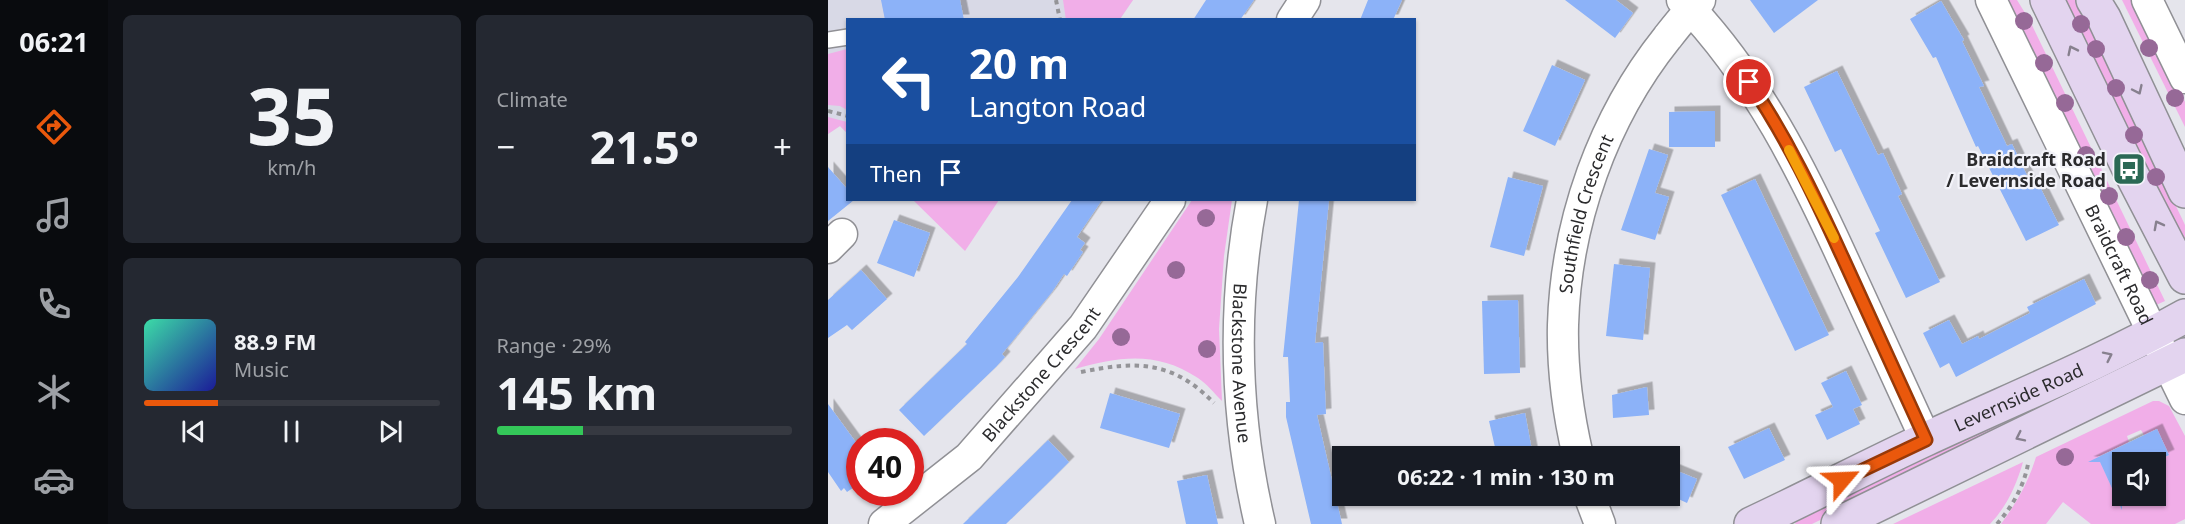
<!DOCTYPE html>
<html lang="en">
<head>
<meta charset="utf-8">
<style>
	body { margin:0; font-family:"Noto Sans",sans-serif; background:#242831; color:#f1f3f6; height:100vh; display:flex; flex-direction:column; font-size:22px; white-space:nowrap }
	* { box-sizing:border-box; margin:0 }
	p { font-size:20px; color:#9ea1a6 }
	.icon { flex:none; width:33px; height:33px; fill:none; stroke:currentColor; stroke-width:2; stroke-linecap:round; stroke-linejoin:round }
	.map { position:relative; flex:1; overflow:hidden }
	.sheet { display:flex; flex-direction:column; gap:15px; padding:15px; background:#0d0f14; width:720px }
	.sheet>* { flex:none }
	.banner { position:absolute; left:18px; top:18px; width:570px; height:183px; border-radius:0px; box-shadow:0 2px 4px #0004; background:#1a4fa0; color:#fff; overflow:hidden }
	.tools { position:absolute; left:1284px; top:452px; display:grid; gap:12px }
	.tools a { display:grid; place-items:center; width:54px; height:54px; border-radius:0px; background:#171b24; box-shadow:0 2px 4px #0004; font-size:30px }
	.speed { position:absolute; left:18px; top:428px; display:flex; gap:12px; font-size:30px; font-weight:700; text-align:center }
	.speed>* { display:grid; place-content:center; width:78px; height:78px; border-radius:50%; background:#171b24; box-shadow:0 2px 4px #0004; line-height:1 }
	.speed .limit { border:9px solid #d22; background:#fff; color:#111 }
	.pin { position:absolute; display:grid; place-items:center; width:51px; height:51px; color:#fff; margin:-26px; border:3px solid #fff; border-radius:50%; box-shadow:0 2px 6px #0007 }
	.me { position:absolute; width:66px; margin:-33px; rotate:64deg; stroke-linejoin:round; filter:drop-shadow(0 0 4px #0008) }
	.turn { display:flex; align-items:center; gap:21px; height:126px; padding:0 24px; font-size:27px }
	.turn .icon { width:78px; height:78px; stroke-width:2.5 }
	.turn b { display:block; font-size:42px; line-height:51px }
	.then { display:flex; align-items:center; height:57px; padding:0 24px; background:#0003; gap:12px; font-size:22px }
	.big { font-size:45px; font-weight:700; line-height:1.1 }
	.sheet .tile { flex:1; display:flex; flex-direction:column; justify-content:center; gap:9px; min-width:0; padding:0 21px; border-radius:9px; background:#242831 }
	.sheet .dial { align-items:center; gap:0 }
	.dial b { font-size:78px; line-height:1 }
	.song { display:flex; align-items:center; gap:18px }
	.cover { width:72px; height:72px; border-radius:9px; background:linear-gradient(135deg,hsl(160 70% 55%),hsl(240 70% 35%)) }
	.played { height:6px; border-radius:3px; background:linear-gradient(90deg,#ea580c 25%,#363941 25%) }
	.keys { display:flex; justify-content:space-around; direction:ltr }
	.heat { display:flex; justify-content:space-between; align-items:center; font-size:33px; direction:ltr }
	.charge { height:9px; border-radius:4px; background:linear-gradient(90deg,#34c759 29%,#363941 0) }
	.sheet .tiles { flex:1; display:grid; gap:15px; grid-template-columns:repeat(2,1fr) }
	.trip { position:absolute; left:504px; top:446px; width:348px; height:60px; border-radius:0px; background:#171b24; box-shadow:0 2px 4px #0004; font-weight:700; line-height:60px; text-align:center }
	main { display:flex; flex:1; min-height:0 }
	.tabs { display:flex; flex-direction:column; width:108px; justify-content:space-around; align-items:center; background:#090b0e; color:#9ea1a6 }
	.tabs .icon { width:42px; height:42px }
	.tabs .selected { color:#ea580c }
	.tabs b { font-size:27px; color:#f1f3f6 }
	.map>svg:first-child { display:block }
	.built { fill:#d8d9e6 }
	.green { fill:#f1aee8; fill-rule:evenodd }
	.building { fill:#8cb2f8; filter:url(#shadow) }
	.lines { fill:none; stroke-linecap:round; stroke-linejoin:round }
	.lane-casing { stroke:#909095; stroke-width:18 }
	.street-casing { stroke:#909095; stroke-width:33 }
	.secondary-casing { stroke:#909095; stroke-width:36 }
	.path { stroke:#949498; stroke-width:4; stroke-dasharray:4.5 4.5; stroke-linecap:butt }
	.lane { stroke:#fff; stroke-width:15 }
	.street { stroke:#fff; stroke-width:30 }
	.secondary { stroke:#e3d4ef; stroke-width:33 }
	.tree { fill:#966997 }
	.oneway { stroke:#87808e }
	.route-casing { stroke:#983908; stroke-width:15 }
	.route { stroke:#ea580c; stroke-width:10 }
	.slow { stroke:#f59e0b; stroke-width:10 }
	.labels { text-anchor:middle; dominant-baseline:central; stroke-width:4.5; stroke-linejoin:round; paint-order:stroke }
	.poi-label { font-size:18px; font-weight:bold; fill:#2b2b2d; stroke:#f3f3f9; text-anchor:end }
	.street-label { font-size:18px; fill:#2b2b2d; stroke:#f3f3f9 }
</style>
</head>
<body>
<main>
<nav class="tabs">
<b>06:21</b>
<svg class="icon selected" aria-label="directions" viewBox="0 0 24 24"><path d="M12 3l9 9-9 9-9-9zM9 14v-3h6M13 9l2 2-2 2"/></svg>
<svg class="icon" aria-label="music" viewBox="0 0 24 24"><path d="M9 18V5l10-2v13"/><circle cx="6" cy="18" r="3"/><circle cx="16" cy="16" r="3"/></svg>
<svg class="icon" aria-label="phone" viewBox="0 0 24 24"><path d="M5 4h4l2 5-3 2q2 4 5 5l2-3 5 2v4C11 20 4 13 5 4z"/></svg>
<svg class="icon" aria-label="climate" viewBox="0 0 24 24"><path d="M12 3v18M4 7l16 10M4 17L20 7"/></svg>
<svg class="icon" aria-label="car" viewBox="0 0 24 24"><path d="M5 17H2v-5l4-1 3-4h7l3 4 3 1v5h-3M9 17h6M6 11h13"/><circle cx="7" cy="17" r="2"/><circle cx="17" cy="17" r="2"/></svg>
</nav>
<section class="sheet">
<div class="tiles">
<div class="tile dial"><b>35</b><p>km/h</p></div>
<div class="tile"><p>Climate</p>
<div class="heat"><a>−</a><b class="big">21.5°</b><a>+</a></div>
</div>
<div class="tile">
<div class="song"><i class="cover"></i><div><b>88.9 FM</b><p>Music</p></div></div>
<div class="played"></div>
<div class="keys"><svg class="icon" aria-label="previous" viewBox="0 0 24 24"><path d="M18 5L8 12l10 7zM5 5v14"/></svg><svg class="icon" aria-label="pause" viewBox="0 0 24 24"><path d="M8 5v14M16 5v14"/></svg><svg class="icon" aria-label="next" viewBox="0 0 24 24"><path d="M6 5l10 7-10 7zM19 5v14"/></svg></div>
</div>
<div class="tile"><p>Range · 29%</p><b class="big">145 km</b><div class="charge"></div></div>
</div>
</section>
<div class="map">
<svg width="1357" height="524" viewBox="0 0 1357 524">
	<defs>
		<filter id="shadow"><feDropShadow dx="5.5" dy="-5.5" stdDeviation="0" flood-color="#0004"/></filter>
	</defs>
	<rect width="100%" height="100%" fill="#e5e5ec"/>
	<path class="built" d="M0,0h305l-13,19 -272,1 -1,113 -7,-7 -12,8z"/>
	<g class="green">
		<path d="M235,0h70l-13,19 -54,1z"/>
		<path d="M1175,0h14l13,21 135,280 -9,4 -120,-247z"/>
		<path d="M1233,0h17l107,225v24z"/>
		<path d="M1294,0h14l49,102v25z"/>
		<path d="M19,49h1l-1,61 -7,-4 -12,-1v-51z"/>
		<path d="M0,117l19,5v11l-7,-7 -12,8z"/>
		<path d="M85,200h86l-34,51z"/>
		<path d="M364,200h40l-8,56 -5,73 3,72c-8,-8 -15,-17 -24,-23 -41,-27 -78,-22 -123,-9l24,-30z"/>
		<path d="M1325,401h6l10,5 16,30v83l-10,5h-84l-28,-22 -17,22h-45c16,-22 27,-41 35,-67zM1313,430l3,5 13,-6 12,26 -15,7 2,33h-34v-18l-12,6 -12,-26 31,-15 -2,-6z"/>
		<path d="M1203,406l7,2v7l-226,109h-17l3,-5z"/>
		<path d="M1195,462c-7,24 -16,44 -33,62h-97z"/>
	</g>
	<g class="building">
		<path d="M53,0h79l4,20h-79z"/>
		<path d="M378,0h48l-14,20h-47z"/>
		<path d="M540,0h34l-9,20h-33z"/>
		<path d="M737,0h51l17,13 -18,25z"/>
		<path d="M922,0h68l-44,33z"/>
		<path d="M1113,1l23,39 -2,1 22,45 -5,1 28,59 5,-2 21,44 6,-3 20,40 -33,16 -48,-95 -2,1 -40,-90 -3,1 -23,-39z"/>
		<path d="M724,65l33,15 -30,66 -32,-15z"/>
		<path d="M1009,71l41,84 5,-2 19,41 -4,2 42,86 -34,16 -31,-65 5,-2 -39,-82 -6,3 -31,-65z"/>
		<path d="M887,111v36h-46v-35z"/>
		<path d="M821,149l19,6 -13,38 14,4 -14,43 -34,-10z"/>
		<path d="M0,167l20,23v10h6l-26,21z"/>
		<path d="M680,177l35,9 -19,70 -34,-9z"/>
		<path d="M927,179l74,156 -34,16 -74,-156z"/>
		<path d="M244,200h30l-25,37 8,6 -5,7 3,2 -16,24 -3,-2 -12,18 -50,62 3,3 -9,10 -72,69 -25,-26 68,-66 -2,-2 53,-65z"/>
		<path d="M471,200h30l-14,143 8,-1 3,72 -9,1 25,109h-31l-25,-107v-15h4l-2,-45h-5z"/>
		<path d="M66,220l36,13 -16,44 -37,-14z"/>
		<path d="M786,264l36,4 -7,72 -37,-4z"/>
		<path d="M33,270l26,29 -35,31 -5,-5 -19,13v-38z"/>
		<path d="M1256,279l12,25 -140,73 -7,-14 -9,5 -17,-35 26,-13 13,24 16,-8 1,3 51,-26 -3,-6z"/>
		<path d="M690,300l2,73 -36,1 -2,-73z"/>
		<path d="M1018,371l16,34 -9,4 7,15 -33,16 -12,-25 18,-8 -12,-24z"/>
		<path d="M819,387l2,28 -36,3 -1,-23z"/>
		<path d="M282,393l70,21 -11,34 -69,-20z"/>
		<path d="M0,404l32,44v35l-13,9 -3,-4 -3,3 -13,-19z"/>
		<path d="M697,413l8,43h-36l-8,-35z"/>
		<path d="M941,428l16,32 -41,19 -16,-32z"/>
		<path d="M1329,429l12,26 -15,7h-32v48l-22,-48h-12z"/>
		<path d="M220,440l21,22 -22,22 -41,40h-43z"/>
		<path d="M842,468l27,11 -10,24 -17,-8z"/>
		<path d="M379,475l11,49h-32l-9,-43z"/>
	</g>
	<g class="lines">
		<g class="lane-casing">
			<path id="lane" d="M0,40l20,-3"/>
		</g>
		<g class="street-casing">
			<g id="street">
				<path d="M854,0c75,77 122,173 166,270 26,56 52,113 78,170"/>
				<path id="s1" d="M1163,0l194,399"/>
				<path d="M1319,0l38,78"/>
				<path d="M464,20l13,-20"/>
				<path id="s2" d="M424,200c-20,107 -17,217 8,324"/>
				<path d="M0,248l14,-14"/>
				<path id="s3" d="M750,456c-10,-43 -16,-87 -15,-131 3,-103 40,-207 104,-287 11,-14 21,-27 33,-38"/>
				<path d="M761,495l11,29"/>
				<path id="s4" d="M56,524l85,-67 114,-130 87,-127"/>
			</g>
		</g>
		<g class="secondary-casing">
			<g id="secondary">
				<path d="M1219,0l82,169 56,108"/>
				<path d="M1265,0l11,18 81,173"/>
				<path id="s5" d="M923,524c58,-27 115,-57 173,-84 88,-41 177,-77 261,-124"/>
				<path d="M1010,524l347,-169"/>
			</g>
		</g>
		<g class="path">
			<path d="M228,0l4,20"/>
			<path d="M0,111l20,5"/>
			<path d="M253,372c55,-11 91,-12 133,31"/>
			<path d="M1169,524c15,-17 27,-38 31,-60"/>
		</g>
		<use href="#lane" class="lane"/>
		<use href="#street" class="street"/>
		<use href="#secondary" class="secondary"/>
	</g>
	<g class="tree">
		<circle cx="1196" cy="21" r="9"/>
		<circle cx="1253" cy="24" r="9"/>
		<circle cx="1321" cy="48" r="9"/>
		<circle cx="1268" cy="49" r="9"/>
		<circle cx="1216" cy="63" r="9"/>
		<circle cx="1288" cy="88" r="9"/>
		<circle cx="1347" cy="98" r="9"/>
		<circle cx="1237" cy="103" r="9"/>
		<circle cx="1306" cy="135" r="9"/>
		<circle cx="1258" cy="155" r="9"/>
		<circle cx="1328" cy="177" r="9"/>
		<circle cx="1281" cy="196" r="9"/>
		<circle cx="378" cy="218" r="9"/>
		<circle cx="1298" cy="237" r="9"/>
		<circle cx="348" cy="270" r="9"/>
		<circle cx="1322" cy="280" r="9"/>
		<circle cx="293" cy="337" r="9"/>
		<circle cx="379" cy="349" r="9"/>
		<circle cx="1237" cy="457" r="9"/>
	</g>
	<defs><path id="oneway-chevron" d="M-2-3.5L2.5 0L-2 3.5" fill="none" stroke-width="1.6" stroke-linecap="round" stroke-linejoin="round" transform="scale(1.5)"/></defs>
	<g class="oneway">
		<use href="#oneway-chevron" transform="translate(1244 50) rotate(-116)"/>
		<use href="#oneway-chevron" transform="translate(1310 90) rotate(65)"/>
		<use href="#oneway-chevron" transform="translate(1330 225) rotate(-118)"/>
		<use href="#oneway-chevron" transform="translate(1280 356) rotate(-26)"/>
		<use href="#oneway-chevron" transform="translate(1192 437) rotate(154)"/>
	</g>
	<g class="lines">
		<g class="route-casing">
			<path id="route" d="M921,82c37,54 66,115 93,174 28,61 56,122 84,184l-84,40"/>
		</g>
		<use href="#route" class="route"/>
		<path class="slow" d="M961,150l45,88"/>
	</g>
	<defs>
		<g id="bus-square" transform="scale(1.725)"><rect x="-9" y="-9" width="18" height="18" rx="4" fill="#2b6955" stroke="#f3f3f9"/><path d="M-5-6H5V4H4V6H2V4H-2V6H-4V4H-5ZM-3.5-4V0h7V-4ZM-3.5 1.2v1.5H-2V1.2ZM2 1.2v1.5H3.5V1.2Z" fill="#fff"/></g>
	</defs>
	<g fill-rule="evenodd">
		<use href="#bus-square" x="1301" y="169"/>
	</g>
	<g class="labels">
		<g class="poi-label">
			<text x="1278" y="159">Braidcraft Road<tspan x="1278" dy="21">/ Levernside Road</tspan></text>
		</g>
		<g class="street-label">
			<text stroke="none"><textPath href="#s3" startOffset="246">Southfield Crescent</textPath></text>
			<text stroke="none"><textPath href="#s1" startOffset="294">Braidcraft Road</textPath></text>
			<text stroke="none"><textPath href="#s2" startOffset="164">Blackstone Avenue</textPath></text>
			<text stroke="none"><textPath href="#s4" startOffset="218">Blackstone Crescent</textPath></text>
			<text stroke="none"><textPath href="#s5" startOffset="296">Levernside Road</textPath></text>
		</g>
	</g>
</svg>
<div class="tools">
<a><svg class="icon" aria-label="sound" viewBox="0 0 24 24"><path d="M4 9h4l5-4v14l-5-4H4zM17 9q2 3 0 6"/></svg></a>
</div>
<div class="speed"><div class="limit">40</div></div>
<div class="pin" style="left:921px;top:82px;background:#d93025"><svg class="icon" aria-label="arrive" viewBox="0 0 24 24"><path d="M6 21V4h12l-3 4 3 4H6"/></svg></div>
<svg class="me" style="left:1014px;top:480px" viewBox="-20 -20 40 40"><path d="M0-17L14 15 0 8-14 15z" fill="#ea580c" stroke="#fff" stroke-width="4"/></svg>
<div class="trip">06:22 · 1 min · 130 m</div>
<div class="banner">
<div class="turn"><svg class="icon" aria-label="left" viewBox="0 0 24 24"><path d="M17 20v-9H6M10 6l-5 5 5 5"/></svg><div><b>20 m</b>Langton Road</div></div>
<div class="then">Then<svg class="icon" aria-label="arrive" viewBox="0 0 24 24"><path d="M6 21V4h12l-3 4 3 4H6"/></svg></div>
</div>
</div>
</main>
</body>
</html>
